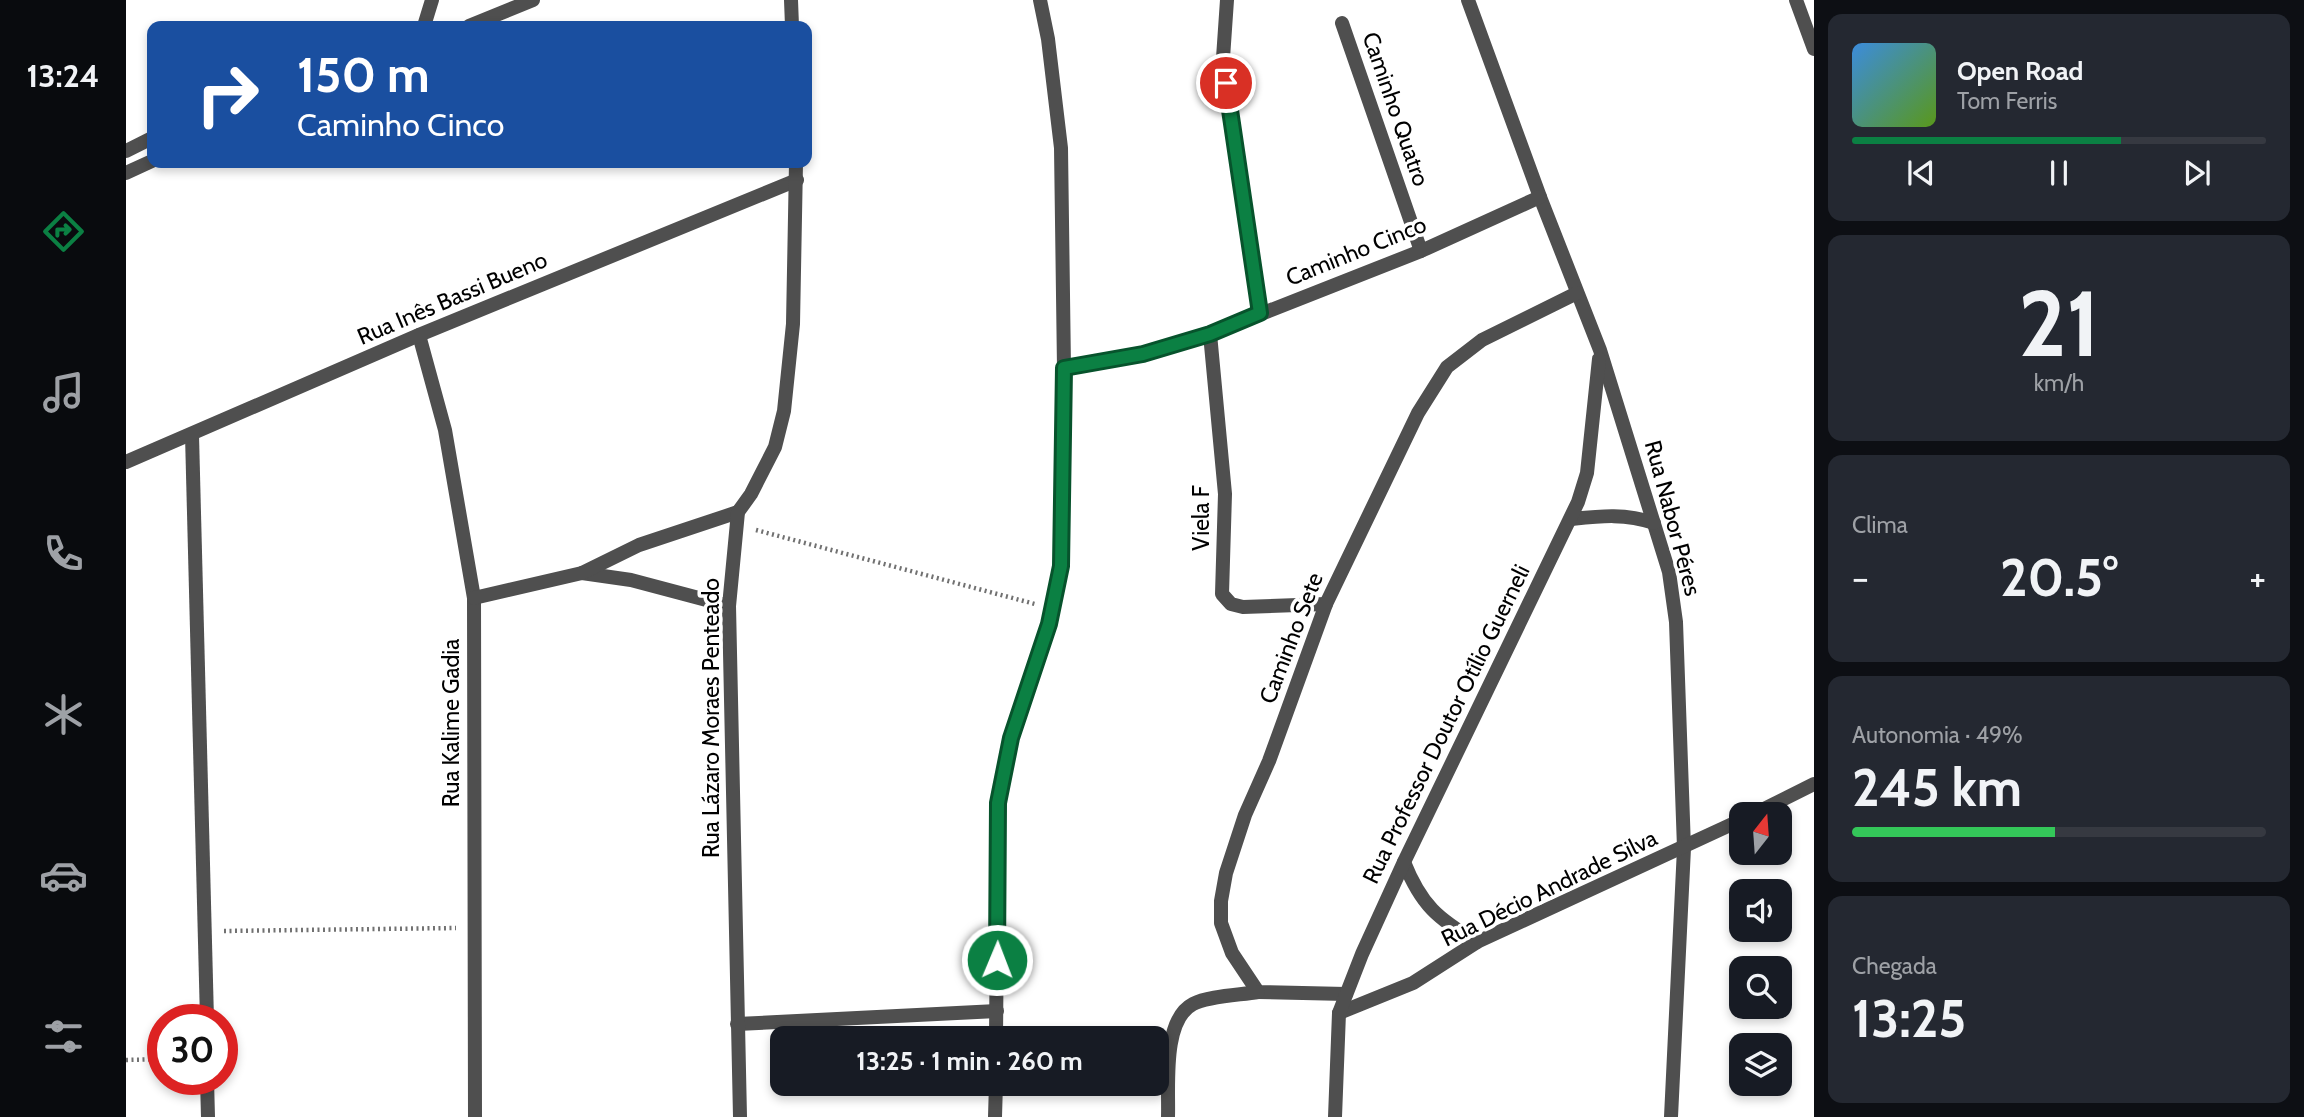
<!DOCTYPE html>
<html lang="pt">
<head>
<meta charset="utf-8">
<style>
	body { margin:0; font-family:Cabin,sans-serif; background:#242831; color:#f1f3f6; height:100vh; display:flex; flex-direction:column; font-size:26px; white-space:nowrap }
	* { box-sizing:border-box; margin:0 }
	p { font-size:23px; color:#9ea1a6 }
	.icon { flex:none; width:38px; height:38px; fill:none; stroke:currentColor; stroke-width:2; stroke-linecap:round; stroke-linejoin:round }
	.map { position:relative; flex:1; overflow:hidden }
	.side { display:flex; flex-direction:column; gap:14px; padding:14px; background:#0d0f14; width:490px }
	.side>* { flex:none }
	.banner { position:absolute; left:21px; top:21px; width:665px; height:147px; border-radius:14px; box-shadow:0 4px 10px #0003; background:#1a4fa0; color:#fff; overflow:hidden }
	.needle { width:46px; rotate:17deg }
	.tools { position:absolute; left:1603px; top:802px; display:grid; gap:14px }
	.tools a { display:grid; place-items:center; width:63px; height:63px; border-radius:14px; background:#171b24; box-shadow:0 4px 10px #0003; font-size:35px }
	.speed { position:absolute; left:21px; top:1004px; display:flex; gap:14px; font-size:35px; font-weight:700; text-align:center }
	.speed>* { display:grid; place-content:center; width:91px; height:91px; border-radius:50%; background:#171b24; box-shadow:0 4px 10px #0003; line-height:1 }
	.speed .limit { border:10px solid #d22; background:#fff; color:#111 }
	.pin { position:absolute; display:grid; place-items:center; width:60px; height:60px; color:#fff; margin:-30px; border:4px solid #fff; border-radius:50%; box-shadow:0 2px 7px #0007 }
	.me { position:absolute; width:77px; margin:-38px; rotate:1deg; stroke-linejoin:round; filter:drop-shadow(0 0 5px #0008) }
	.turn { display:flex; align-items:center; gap:24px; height:147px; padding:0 35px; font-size:32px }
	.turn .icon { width:91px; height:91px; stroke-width:2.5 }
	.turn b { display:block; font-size:49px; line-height:60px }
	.big { font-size:52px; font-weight:700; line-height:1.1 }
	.side .tile { flex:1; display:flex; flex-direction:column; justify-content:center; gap:10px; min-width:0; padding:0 24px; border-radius:14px; background:#242831 }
	.side .dial { align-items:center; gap:0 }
	.dial b { font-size:91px; line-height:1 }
	.song { display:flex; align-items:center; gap:21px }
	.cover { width:84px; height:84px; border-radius:10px; background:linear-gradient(135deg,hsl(210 70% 55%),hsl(90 70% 35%)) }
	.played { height:7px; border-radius:4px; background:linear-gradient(90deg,#0b8043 65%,#363941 65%) }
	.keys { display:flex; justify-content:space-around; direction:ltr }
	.heat { display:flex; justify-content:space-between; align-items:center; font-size:38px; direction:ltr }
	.charge { height:10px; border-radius:5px; background:linear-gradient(90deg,#34c759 49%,#363941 0) }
	.trip { position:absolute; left:644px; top:1026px; width:399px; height:70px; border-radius:14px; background:#171b24; box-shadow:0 4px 10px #0003; font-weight:700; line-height:70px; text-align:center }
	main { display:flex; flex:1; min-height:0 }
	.dock { display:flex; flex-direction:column; width:126px; justify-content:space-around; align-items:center; background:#090b0e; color:#9ea1a6 }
	.dock .icon { width:49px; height:49px }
	.dock .on { color:#0b8043 }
	.dock b { font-size:32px; color:#f1f3f6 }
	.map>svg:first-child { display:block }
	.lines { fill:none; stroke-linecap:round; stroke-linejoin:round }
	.path { stroke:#717171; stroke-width:4.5; stroke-dasharray:2 3.5; stroke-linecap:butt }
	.minor { stroke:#4f4f4f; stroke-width:14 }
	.route-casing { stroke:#07532c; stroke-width:18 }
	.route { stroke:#0b8043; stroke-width:12 }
	.labels { text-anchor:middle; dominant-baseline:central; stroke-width:7; stroke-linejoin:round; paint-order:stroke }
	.street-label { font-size:23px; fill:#000; stroke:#fff }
</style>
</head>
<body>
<main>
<nav class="dock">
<b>13:24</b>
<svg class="icon on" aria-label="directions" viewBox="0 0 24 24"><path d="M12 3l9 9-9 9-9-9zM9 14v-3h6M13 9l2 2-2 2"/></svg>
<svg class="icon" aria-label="music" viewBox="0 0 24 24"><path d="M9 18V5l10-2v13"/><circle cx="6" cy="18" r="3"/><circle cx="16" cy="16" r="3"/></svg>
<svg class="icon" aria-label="phone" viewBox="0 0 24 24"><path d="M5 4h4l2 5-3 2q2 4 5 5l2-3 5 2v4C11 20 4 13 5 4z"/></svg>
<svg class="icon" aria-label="climate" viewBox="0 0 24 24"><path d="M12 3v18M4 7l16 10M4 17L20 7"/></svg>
<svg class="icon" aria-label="car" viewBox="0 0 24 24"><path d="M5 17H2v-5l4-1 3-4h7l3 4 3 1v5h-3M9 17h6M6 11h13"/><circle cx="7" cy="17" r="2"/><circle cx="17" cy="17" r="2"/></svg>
<svg class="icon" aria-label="filters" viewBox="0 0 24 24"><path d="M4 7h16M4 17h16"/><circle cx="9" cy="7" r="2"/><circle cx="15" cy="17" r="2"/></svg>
</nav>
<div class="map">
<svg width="1688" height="1117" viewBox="0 0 1688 1117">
	<rect width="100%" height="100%" fill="#fff"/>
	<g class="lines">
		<g class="path">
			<path d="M630,530l279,74"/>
			<path d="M98,931l232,-3"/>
			<path d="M0,1060l37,-1"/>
		</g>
		<g class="minor">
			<path d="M665,0l1,26"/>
			<path d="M1101,0l-4,58 37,255"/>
			<path d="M1342,0l72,197 60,153 69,222 7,50 8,226 -13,269"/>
			<path d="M1670,0l18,49"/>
			<path d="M1216,23l79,228"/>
			<path d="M298,26l8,-26"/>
			<path d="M343,26l64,-26"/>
			<path d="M0,151l26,-13"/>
			<path d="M0,173l26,-12"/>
			<path d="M1084,334l15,160 -3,100 9,10 12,3 83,-3"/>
			<path d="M293,335l26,95 29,168 1,519"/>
			<path d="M938,368l79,-14 67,-20 211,-83 119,-54"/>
			<path d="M66,435l15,585"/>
			<path d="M0,462l293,-127 378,-155"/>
			<path d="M1445,519c29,-3 54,-6 83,4"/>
			<path d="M456,573l49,7 98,26"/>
			<path d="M348,598l108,-25 57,-28 99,-33"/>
			<path d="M1628,814l60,-30"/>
			<path d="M1278,862c17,43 34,57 73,80"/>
			<path d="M1220,994l-88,-2 -26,-39 -11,-30v-22l5,-28 19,-58 24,-54 57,-157 92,-191 29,-46 35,-27 95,-47"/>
			<path d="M1213,1013l74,-30 64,-41 264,-122"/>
			<path d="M611,1024l260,-13"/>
			<path d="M870,1038l2,-235 13,-65 38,-114 12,-58 3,-198 -3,-220 -13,-109 -8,-39"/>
			<path d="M81,1080l1,37"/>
			<path d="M614,1117l-11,-511 9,-94 13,-18 24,-47 9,-36 9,-87 3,-161"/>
			<path d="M869,1117l1,-34"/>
			<path d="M1042,1117c1,-30 -6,-97 25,-113 15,-8 47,-9 65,-12"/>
			<path d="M1209,1117l4,-104 23,-59 42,-92 174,-360 9,-29 12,-114"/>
		</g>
	</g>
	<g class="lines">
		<g class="route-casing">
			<path id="route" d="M871,960l1,-157 13,-65 38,-114 12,-58 3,-198 79,-14 67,-20 50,-21 -34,-230"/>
		</g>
		<use href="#route" class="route"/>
	</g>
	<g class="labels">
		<g class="street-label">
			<text transform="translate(1270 109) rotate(71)">Caminho Quatro</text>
			<text transform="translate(1230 251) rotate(-22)">Caminho Cinco</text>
			<text transform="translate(326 298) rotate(-23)">Rua Inês Bassi Bueno</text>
			<text transform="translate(1075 518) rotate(-90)">Viela F</text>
			<text transform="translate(1547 518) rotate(75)">Rua Nabor Péres</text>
			<text transform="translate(1165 638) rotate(-69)">Caminho Sete</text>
			<text transform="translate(585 718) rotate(-90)">Rua Lázaro Moraes Penteado</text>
			<text transform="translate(325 723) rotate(-90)">Rua Kalime Gadia</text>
			<text transform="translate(1320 724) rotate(-64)">Rua Professor Doutor Otílio Guerneli</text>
			<text transform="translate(1423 888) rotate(-26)">Rua Décio Andrade Silva</text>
		</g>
	</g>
</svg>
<div class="tools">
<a><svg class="needle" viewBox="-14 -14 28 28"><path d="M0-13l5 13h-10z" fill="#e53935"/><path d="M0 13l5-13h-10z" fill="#9ea1a6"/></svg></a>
<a><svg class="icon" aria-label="sound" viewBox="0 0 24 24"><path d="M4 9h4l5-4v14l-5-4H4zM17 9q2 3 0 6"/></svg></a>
<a><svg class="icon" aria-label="search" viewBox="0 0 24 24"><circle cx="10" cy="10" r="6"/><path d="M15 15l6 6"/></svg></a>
<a><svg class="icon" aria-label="layers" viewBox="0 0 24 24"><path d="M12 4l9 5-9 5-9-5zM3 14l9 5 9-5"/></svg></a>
</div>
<div class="speed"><div class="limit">30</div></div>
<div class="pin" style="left:1100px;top:83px;background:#d93025"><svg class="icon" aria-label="arrive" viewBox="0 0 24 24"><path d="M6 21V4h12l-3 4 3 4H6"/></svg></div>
<svg class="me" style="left:871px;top:960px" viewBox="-20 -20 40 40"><circle r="17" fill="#0b8043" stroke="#fff" stroke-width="3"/><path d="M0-11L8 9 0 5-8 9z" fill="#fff"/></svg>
<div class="trip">13:25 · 1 min · 260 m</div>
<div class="banner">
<div class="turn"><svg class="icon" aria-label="right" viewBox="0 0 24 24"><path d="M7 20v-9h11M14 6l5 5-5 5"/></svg><div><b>150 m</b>Caminho Cinco</div></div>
</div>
</div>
<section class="side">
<div class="tile">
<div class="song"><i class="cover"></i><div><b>Open Road</b><p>Tom Ferris</p></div></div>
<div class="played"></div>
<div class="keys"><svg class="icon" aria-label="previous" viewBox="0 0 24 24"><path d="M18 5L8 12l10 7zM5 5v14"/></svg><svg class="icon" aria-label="pause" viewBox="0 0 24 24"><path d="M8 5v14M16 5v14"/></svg><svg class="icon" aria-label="next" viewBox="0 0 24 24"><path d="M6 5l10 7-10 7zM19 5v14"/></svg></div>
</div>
<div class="tile dial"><b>21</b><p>km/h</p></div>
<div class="tile"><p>Clima</p>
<div class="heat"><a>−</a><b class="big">20.5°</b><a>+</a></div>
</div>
<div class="tile"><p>Autonomia · 49%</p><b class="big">245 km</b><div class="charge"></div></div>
<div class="tile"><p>Chegada</p><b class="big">13:25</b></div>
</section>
</main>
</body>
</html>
